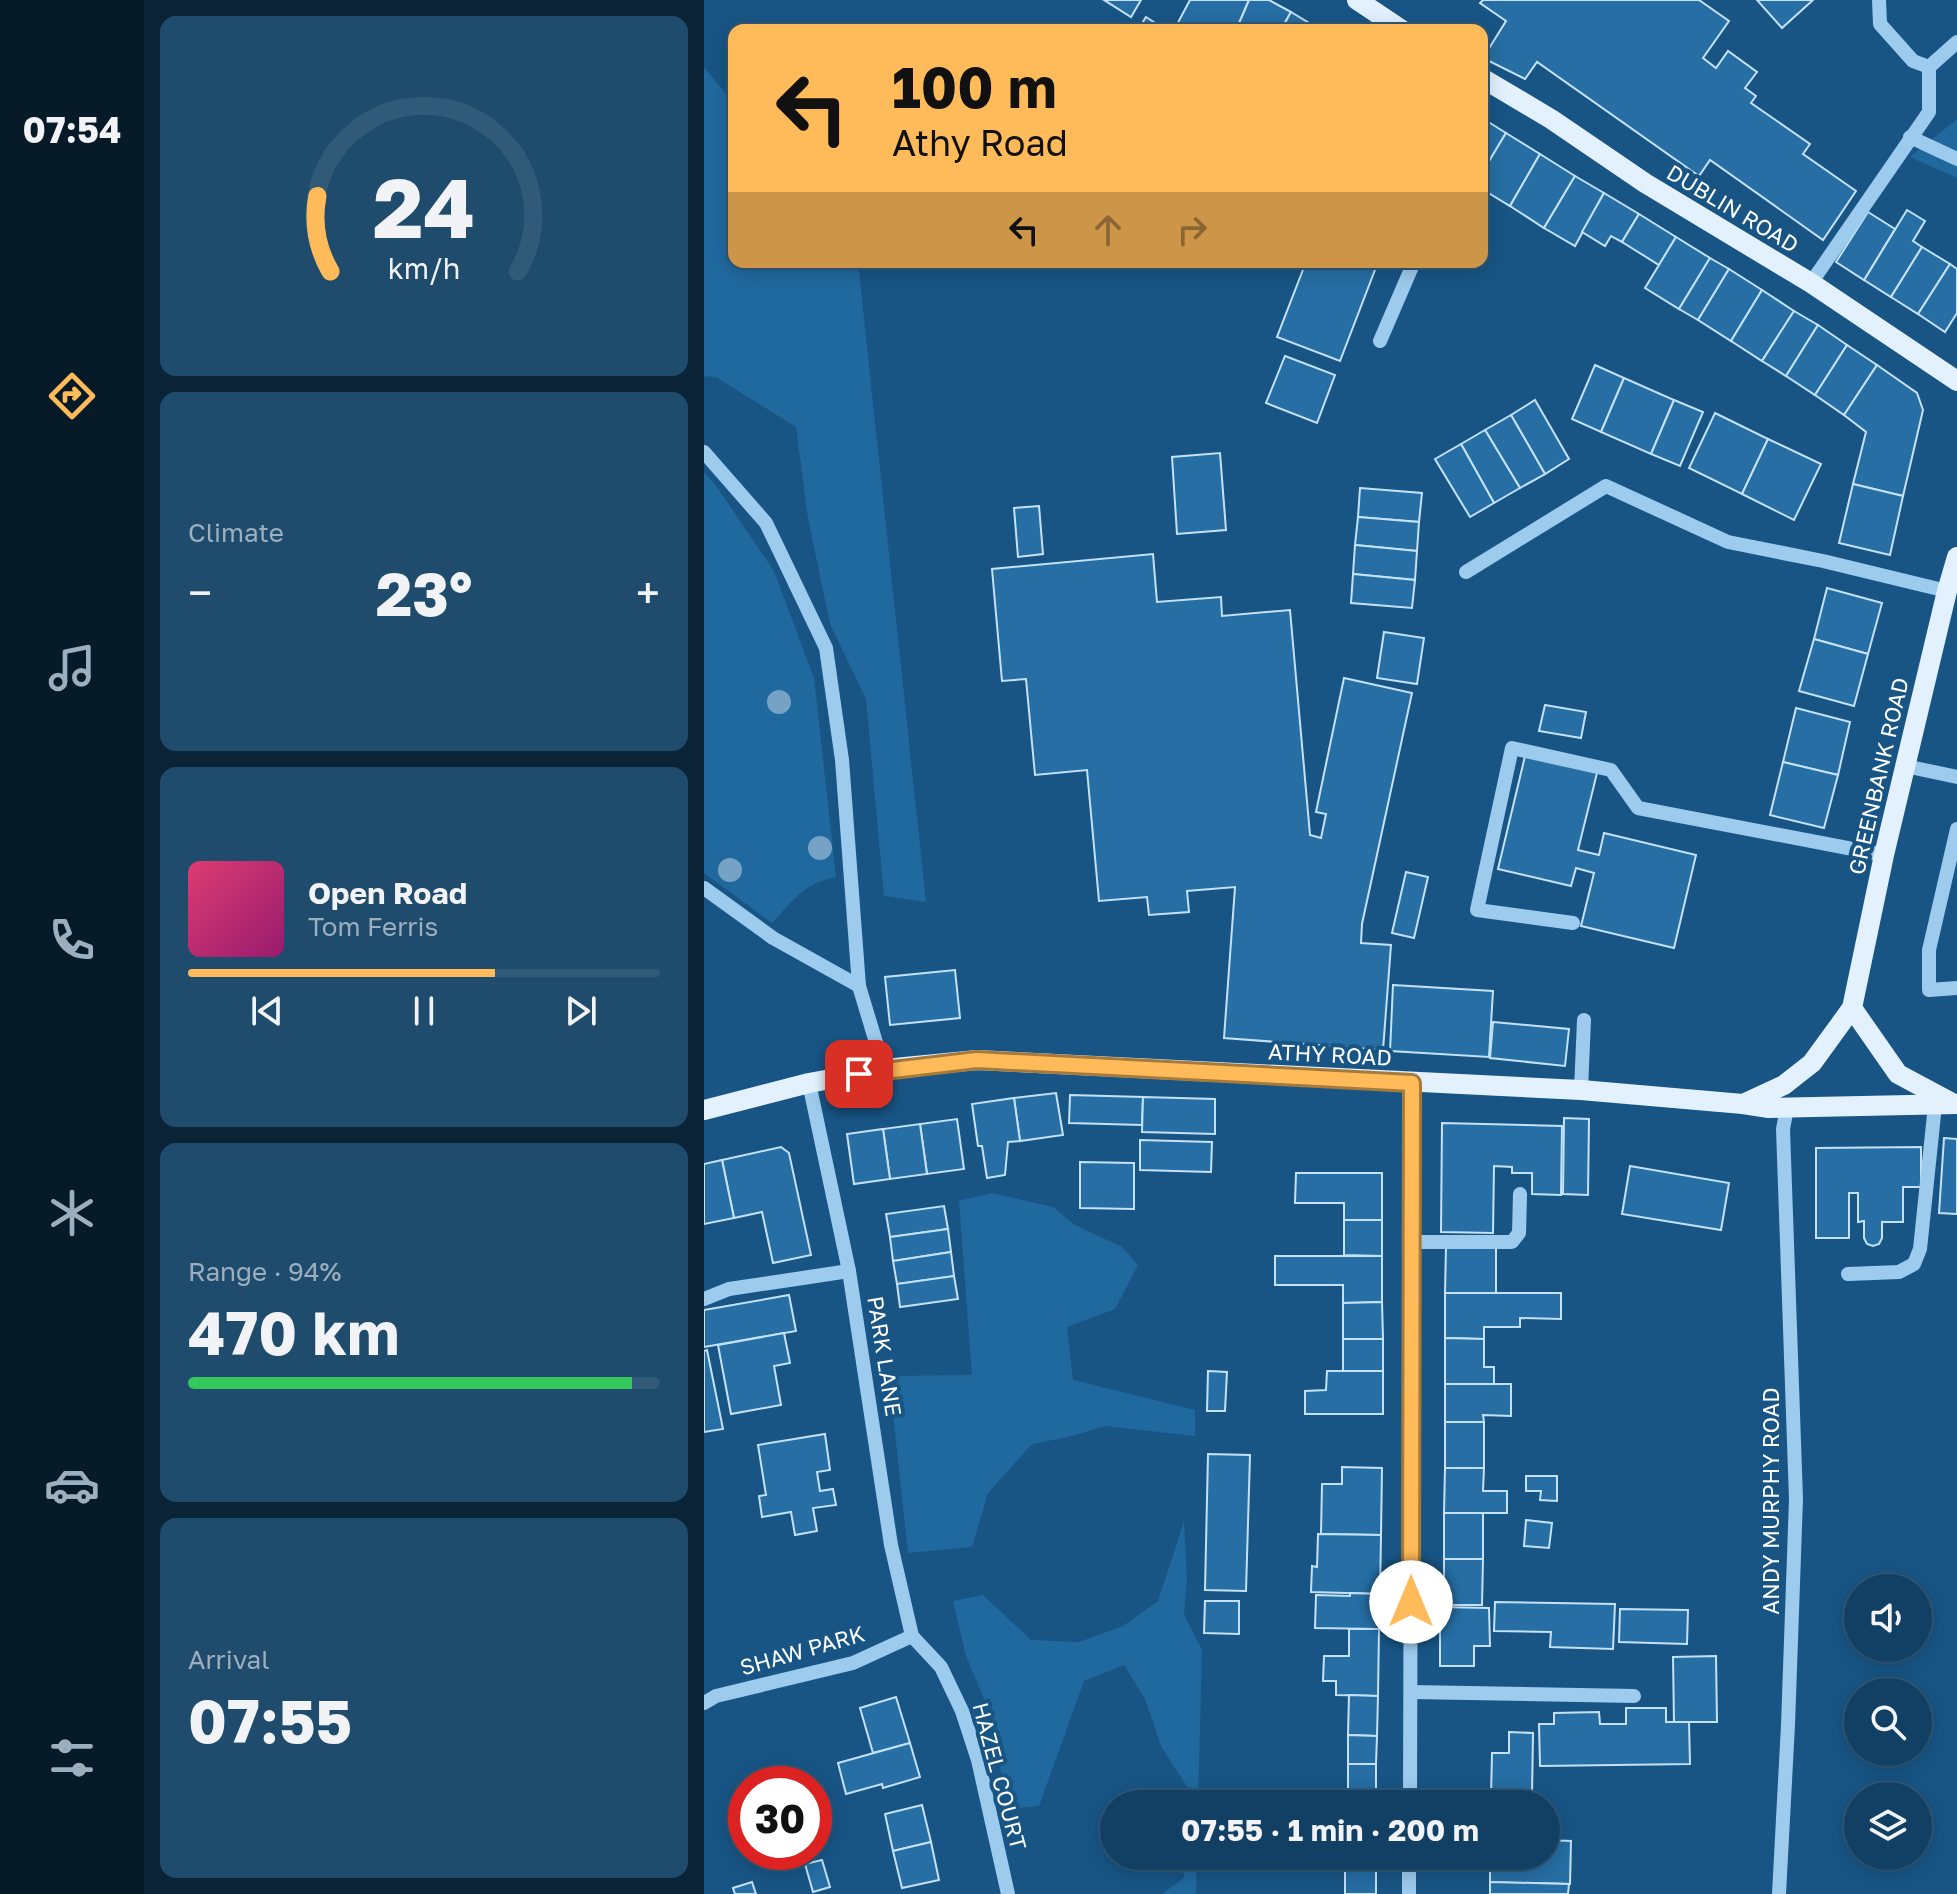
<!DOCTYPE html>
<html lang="en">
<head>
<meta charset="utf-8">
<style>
	body { margin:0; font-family:"Golos Text",sans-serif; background:#1f4b6d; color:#f1f3f6; height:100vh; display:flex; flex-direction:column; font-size:30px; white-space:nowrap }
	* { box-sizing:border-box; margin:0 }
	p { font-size:26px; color:#9cafbf }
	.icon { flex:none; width:44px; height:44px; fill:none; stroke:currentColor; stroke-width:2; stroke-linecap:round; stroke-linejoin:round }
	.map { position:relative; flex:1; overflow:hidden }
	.panel { display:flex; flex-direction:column; gap:16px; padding:16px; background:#0a2337; width:560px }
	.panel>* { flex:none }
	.hud { position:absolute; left:24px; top:24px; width:760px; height:244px; border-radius:16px; box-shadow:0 4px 20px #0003,0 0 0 2px #315978; background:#ffbb59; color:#111; overflow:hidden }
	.tools { position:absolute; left:1140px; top:1574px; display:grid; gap:16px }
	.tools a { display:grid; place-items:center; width:88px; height:88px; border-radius:50%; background:#124064; box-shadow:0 4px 20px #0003,0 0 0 2px #315978; font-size:40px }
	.speed { position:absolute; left:24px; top:1766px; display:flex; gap:16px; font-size:40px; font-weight:700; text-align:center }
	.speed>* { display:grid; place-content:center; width:104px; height:104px; border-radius:50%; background:#124064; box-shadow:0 4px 20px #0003,0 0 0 2px #315978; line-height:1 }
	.speed .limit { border:12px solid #d22; background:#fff; color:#111 }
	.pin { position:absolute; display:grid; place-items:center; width:68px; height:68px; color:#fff; margin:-34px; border-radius:16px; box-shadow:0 4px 12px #0006 }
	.me { position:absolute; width:88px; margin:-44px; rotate:0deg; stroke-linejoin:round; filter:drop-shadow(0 0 6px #0008) }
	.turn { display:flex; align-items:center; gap:28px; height:168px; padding:0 32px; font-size:36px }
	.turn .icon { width:104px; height:104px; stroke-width:2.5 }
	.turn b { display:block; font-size:56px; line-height:68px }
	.lanes { display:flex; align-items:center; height:76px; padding:0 32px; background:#0003; justify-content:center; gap:40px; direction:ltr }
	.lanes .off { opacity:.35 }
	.big { font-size:60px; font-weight:700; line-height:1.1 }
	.panel .card { flex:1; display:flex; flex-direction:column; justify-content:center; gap:12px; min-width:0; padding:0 28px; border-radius:16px; background:#1f4b6d }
	.panel .dial { align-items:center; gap:0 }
	.dial svg { height:208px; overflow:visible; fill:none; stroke:#315978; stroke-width:7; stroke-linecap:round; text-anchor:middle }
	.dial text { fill:#f1f3f6; stroke:none }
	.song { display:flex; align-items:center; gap:24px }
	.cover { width:96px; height:96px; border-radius:12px; background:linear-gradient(135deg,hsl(340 70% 55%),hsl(320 70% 35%)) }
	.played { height:8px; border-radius:4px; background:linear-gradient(90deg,#ffbb59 65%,#315978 65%) }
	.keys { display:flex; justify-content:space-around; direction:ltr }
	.heat { display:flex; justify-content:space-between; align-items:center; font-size:44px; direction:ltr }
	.charge { height:12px; border-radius:6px; background:linear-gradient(90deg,#34c759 94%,#315978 0) }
	.trip { position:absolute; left:396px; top:1790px; width:460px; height:80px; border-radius:40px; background:#124064; box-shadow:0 4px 20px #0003,0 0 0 2px #315978; font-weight:700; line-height:80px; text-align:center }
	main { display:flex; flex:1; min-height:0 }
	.tabs { display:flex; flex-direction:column; width:144px; justify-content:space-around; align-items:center; background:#071a28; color:#9cafbf }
	.tabs .icon { width:56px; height:56px }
	.tabs .on { color:#ffbb59 }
	.tabs b { font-size:36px; color:#f1f3f6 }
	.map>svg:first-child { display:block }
	.green { fill:#20699f }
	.building { fill:#266ea4; stroke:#c3e2f9; stroke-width:2 }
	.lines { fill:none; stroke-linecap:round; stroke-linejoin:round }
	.minor { stroke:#9dcbed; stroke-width:14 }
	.major { stroke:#e3f1ff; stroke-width:20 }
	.tree { fill:#76a3c5 }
	.route-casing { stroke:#a67a3a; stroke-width:20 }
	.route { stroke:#ffbb59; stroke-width:14 }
	.labels { text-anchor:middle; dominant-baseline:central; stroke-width:8; stroke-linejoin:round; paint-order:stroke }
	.street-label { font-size:22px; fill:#fff; stroke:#185585 }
</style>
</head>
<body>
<main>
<nav class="tabs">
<b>07:54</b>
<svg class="icon on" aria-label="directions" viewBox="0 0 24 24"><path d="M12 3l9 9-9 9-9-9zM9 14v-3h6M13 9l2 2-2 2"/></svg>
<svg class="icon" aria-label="music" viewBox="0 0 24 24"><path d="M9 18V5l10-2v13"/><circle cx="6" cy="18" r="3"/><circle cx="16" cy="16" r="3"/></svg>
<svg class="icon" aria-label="phone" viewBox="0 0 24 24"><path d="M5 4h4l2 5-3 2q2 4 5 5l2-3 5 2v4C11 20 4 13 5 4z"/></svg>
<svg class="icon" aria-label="climate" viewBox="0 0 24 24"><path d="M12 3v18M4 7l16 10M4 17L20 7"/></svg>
<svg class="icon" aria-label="car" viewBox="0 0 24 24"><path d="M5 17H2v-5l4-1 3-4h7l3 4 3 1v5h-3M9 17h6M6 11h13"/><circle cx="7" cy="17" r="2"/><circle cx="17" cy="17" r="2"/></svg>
<svg class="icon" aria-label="filters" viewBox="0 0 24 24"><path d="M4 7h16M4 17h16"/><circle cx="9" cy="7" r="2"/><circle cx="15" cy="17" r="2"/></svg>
</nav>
<section class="panel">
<div class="card dial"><svg viewBox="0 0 100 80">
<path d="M14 69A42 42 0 1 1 86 69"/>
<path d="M14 69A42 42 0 0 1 9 40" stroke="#ffbb59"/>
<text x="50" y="56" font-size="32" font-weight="700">24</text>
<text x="50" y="72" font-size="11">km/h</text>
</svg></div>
<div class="card"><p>Climate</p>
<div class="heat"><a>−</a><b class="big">23°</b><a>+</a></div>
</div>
<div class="card">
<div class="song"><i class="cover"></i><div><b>Open Road</b><p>Tom Ferris</p></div></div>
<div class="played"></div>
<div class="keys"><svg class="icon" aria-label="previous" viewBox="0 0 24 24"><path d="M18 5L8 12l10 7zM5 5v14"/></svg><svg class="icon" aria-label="pause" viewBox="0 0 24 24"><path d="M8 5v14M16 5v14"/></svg><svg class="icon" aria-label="next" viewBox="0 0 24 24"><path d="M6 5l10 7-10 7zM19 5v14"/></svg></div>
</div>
<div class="card"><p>Range · 94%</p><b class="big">470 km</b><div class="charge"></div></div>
<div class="card"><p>Arrival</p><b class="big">07:55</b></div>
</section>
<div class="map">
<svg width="1253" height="1894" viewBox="0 0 1253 1894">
	<rect width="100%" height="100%" fill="#185585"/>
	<g class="green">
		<path d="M0,67l30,37v158h124l68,640 -42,-6 -18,-197 -36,-75 -22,-106 -12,-91 -80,-50 -12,-1z"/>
		<path d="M1253,119v59l-47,-21 46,-37z"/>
		<path d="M0,472l13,15 57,84 40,107 22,199c-34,7 -41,22 -64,46l-68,-50z"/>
		<path d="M288,1193l61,14 22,18 47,22 16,18 -23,44 -48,18 6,53 122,30v26l-90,-10 -37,11 -36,7 -44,49 -16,54 -64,6 -19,-177 83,-1 -13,-174z"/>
		<path d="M480,1522l3,56 -3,37 18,35 -4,154h-11l1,-16 -26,-40 -17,-49 -21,-34 -40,16 -45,125 -31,3 -19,-98 -23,-55 -13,-55 30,-6 48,45 48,2 44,-16 35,-25z"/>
		<path d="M481,1856h12l-1,38h-34l22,-16z"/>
	</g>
	<g class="building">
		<path d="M400,0h37l-10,17z"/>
		<path d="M486,0h59l-13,30h-62z"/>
		<path d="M545,0h20l22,12 -10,18h-39l-5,-2z"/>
		<path d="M779,0h216l30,21 -26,37 13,10 12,-17 29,21 -12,16 11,8 -5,7 59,41 -7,10 53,37 -33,49 -113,-80 -11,16 -162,-114 -12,17 -42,-21 23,-37 -26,-18z"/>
		<path d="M1053,0h56l-31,28z"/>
		<path d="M587,12l23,14 -2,4h-31z"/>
		<path d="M442,17l20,13h-28z"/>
		<path d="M778,118l24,15 -24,40z"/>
		<path d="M802,133l34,21 -30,52 -28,-17v-16z"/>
		<path d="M836,154l35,22 -31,52 -34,-22z"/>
		<path d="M871,176l29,17 -29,53 -31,-18z"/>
		<path d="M900,193l35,21 -17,28 -11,-6 -6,10 -23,-14z"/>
		<path d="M1203,210l18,11 -12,20 9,6 -31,50 -27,-17z"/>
		<path d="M1164,212l27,17 -31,51 -28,-18z"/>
		<path d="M935,214l37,23 -17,28 -37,-23z"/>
		<path d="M972,237l34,21 -31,51 -34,-21z"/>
		<path d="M1218,247l28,17 -32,50 -27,-17z"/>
		<path d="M1006,258l19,11 -31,51 -19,-11z"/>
		<path d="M602,262h72l-38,99 -63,-24z"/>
		<path d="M1246,264l7,5v44l-12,19 -27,-18z"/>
		<path d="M1025,269l33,21 -31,51 -33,-21z"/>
		<path d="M1058,290l32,21 -32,50 -31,-20z"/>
		<path d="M1090,311l24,14 -32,51 -24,-15z"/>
		<path d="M1114,325l29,20 -32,50 -29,-19z"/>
		<path d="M1143,345l30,20 -33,50 -29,-20z"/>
		<path d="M581,356l50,19 -18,48 -51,-20z"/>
		<path d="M891,365l29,13 -23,54 -29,-13z"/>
		<path d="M1173,365l40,28 6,17 -20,86 -50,-12 13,-52 -22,-17z"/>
		<path d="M920,378l50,22 -23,54 -50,-22z"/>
		<path d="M831,400l34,59 -24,15 -34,-59z"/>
		<path d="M970,400l29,12 -23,54 -29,-12z"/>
		<path d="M1011,413l53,26 -26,55 -53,-26z"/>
		<path d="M807,415l34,59 -25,14 -35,-58z"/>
		<path d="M781,430l35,58 -26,15 -33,-59z"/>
		<path d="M1064,439l53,25 -27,56 -52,-26z"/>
		<path d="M757,444l33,59 -24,14 -35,-58z"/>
		<path d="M516,453l6,77 -49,4 -5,-77z"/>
		<path d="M1149,484l50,12 -13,59 -51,-12z"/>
		<path d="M656,488l62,5 -3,29 -61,-5z"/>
		<path d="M335,506l4,48 -25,3 -4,-49z"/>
		<path d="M654,517l61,5 -2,29 -62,-6z"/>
		<path d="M651,545l62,6 -2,29 -62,-6z"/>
		<path d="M449,554l4,48 64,-5 1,19 68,-6 20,225 11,3 5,-24 -10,-2 28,-134 68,15 -50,231 -1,19 30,2 -8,105 -159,-12 11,-151 -48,4 2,21 -40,3 -2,-18 -48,4 -12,-131 -52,5 -9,-96 -24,2 -10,-112z"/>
		<path d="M649,574l62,6 -3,28 -61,-5z"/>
		<path d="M1123,588l55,15 -14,51 -54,-15z"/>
		<path d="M680,632l40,6 -7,46 -40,-6z"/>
		<path d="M1110,639l54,15 -14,52 -55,-15z"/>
		<path d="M841,705l41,7 -5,26 -42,-7z"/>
		<path d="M1092,708l54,14 -12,53 -55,-13z"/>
		<path d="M822,752l72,17 -20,81 21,5 5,-22 92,22 -22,93 -93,-22 13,-53 -18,-5 -5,18 -73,-17z"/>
		<path d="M1079,762l55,13 -14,53 -54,-13z"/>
		<path d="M702,872l22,5 -14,61 -22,-5z"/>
		<path d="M251,970l5,48 -70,7 -5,-48z"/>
		<path d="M689,985l100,6 -4,66 -99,-6z"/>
		<path d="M789,1022l76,7 -4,37 -75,-8z"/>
		<path d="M352,1093l7,42 -43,6 -6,-43z"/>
		<path d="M366,1095l73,2 -1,28 -73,-2z"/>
		<path d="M439,1097l72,2v35l-73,-2z"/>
		<path d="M310,1098l6,43 -12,1 -3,33 -18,3 -5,-32h-4l-6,-42z"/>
		<path d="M860,1118l25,1 -1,76 -25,-1z"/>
		<path d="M253,1119l7,50 -37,5 -7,-50z"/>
		<path d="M738,1123l120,3 -1,69 -29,-1v-21h-20v-6l-18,-1 -1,67 -52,-1z"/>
		<path d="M216,1124l7,50 -37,5 -7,-50z"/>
		<path d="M179,1129l7,50 -36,5 -7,-50z"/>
		<path d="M1240,1138l13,1v75l-18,-1z"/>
		<path d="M436,1140l72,2 -1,30 -71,-2z"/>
		<path d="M77,1147l8,6 22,102 -38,8 -11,-51 -28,6 -12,-58z"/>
		<path d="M1217,1147v40h-18v35h-21v16l-3,6 -6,2 -6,-2 -3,-6v-17l-6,1v-29h-9v45h-33v-90z"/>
		<path d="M18,1160l12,58 -30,6v-60z"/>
		<path d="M376,1162l54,1v46l-54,-1z"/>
		<path d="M926,1166l99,17 -8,47 -99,-16z"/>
		<path d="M592,1173h86v47h-38v-17h-49z"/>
		<path d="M240,1206l4,23 -58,8 -4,-23z"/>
		<path d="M640,1220h38v36l-38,-1z"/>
		<path d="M244,1229l3,23 -58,9 -3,-24z"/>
		<path d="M742,1247l50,1v45h-51z"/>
		<path d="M247,1252l3,24 -57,8 -4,-23z"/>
		<path d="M571,1256h107v46l-39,1v-18h-68z"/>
		<path d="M250,1276l4,23 -58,8 -3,-23z"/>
		<path d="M741,1293h116v26l-41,-1v9h-36v12l-39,-1z"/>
		<path d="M85,1295l7,36 -92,16v-37z"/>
		<path d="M678,1302l1,37h-40v-36z"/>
		<path d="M80,1333l6,30 -16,3 7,39 -50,9 -13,-69z"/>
		<path d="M741,1338l39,1v28h10v17h-49z"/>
		<rect x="639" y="1339" width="40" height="32"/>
		<path d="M3,1350l16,79 -19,3v-81z"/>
		<path d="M504,1371l19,1 -2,39h-18z"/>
		<path d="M623,1371h56v43h-78v-23l21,-1z"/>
		<path d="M741,1384h66v32l-28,-1 1,7h-39z"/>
		<rect x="741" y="1422" width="39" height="46"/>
		<path d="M121,1434l5,36 -13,2 3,19 13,-2 3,16 -23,3 4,23 -22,4 -4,-23 -29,5 -3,-21 7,-1 -8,-50z"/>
		<path d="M504,1454l42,1 -4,136 -41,-1z"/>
		<path d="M638,1467l40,1 -1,67 -60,-1 1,-50h20z"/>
		<path d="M741,1468h39l-1,23h24v22h-63z"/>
		<path d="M822,1476h31v25l-17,-1 1,-9h-15z"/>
		<rect x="740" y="1513" width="39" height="46"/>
		<path d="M822,1520l26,3 -3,25 -25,-2z"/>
		<path d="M614,1534l63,1 -1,59 -69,-2 1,-26 5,1z"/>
		<path d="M740,1559h39l-1,46h-38z"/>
		<path d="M646,1593l30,1 -1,35 -64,-1 1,-33 34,1z"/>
		<path d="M501,1601h34v33l-35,-1z"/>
		<path d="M791,1602l120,2 -2,45 -63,-2 1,-15 -57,-1z"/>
		<path d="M736,1607l49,1 1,38h-16v20h-34z"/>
		<path d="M916,1609l68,1 -1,34 -68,-2z"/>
		<path d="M645,1629h30l-1,67 -42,-1v-14h-13l1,-25h25z"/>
		<path d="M1012,1656l1,66h-43l-1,-65z"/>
		<path d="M645,1695l29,1 -1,40 -29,-1z"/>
		<path d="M192,1697l14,46 -37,10 -13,-45z"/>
		<path d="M922,1708h40v14h23l1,42 -150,2 -1,-42h15v-11l45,-1 1,12h26z"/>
		<path d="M805,1732l24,1 -1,64 -41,-1 1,-43h17z"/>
		<path d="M644,1735l29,1 -1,28h-28z"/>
		<path d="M206,1743l10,34 -37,11 -1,-4 -36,10 -8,-31z"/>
		<path d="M644,1764h28v31l-28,-1z"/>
		<path d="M614,1794l58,1v9h-58z"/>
		<path d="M787,1796l41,1v7h-41z"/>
		<path d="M218,1805l9,37 -38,9 -8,-37z"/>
		<path d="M842,1840l25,1 -1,43 -80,-2v-26h56z"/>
		<path d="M227,1842l8,38 -37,8 -9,-37z"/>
		<rect x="613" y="1856" width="59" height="7"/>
		<path d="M118,1860l8,27 -17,5 -8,-28z"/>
		<rect x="641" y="1863" width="31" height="31"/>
		<path d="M48,1882l4,12h-21l-2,-6z"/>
		<path d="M786,1882l79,2 -1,10h-78z"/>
	</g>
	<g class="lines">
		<g class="minor">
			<path d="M1175,0l1,24 33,37 16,6"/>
			<path d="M1206,137l47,22"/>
			<path d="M1107,283l118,-171v-45l28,-25"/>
			<path d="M676,341l34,-79"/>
			<path d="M0,452l62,71 60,125 16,112 17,226"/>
			<path d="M762,572l140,-86 122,56 95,19 124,30"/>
			<path d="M1201,766l52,11"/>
			<path d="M1253,829l-28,121v40l28,-2"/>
			<path d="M0,888l69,50 86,48 25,83"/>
			<path d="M869,923l-96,-13 35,-162 99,22 27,38 246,47"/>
			<path d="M105,1083l40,188 42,274 21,91"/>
			<path d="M877,1090l3,-70"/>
			<path d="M708,1242h100l7,-9 1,-39"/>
			<path d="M1144,1274l51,-2 15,-8 6,-15 15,-144"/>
			<path d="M0,1299l25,-10 120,-18"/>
			<path d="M208,1636l29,31 21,44 16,49 30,134"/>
			<path d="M707,1692l223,4"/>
			<path d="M0,1703l12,-7 137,-33 59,-27"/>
			<path d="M706,1804l2,-721"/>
			<path d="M705,1894v-38"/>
			<path d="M1075,1894l9,-169 8,-226 -13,-370 4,-21"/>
		</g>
		<g class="major">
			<path d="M653,0l45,30"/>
			<path d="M778,78l69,41 94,64 166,100 146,98"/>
			<path d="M1148,1008l46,66 56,30"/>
			<path d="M1039,1104l41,-19 28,-22 40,-55 32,-153 63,-264 10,-34"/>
			<path d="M0,1110l105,-27 75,-14 93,-9 604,30 162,14 26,4 188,-4"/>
		</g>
	</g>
	<g class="tree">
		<circle cx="75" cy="702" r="12"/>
		<circle cx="116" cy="848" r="12"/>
		<circle cx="26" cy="870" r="12"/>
	</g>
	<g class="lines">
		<g class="route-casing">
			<path id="route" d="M155,1074l118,-14 435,23 -1,519"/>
		</g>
		<use href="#route" class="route"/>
	</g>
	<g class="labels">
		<g class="street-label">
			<text transform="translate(1029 208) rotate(31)">DUBLIN ROAD</text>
			<text transform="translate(1174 776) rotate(-77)">GREENBANK ROAD</text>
			<text transform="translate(626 1054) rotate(3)">ATHY ROAD</text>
			<text transform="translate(181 1356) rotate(81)">PARK LANE</text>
			<text transform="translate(1066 1501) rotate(-90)">ANDY MURPHY ROAD</text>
			<text transform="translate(98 1650) rotate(-16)">SHAW PARK</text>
			<text transform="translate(296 1776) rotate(75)">HAZEL COURT</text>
		</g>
	</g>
</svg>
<div class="tools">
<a><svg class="icon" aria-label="sound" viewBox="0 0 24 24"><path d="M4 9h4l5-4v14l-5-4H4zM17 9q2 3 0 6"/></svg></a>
<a><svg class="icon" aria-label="search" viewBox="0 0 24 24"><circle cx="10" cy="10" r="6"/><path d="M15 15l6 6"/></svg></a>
<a><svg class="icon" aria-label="layers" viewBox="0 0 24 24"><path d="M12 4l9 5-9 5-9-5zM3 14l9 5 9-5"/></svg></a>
</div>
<div class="speed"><div class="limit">30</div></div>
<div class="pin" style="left:155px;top:1074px;background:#d93025"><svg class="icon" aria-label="arrive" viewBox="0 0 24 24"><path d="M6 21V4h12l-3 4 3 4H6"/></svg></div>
<svg class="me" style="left:707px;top:1602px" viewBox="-20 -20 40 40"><circle r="19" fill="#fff"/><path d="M0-13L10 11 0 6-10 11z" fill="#ffbb59"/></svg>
<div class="trip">07:55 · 1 min · 200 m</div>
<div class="hud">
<div class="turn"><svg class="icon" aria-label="left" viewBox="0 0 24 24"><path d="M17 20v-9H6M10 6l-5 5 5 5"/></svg><div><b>100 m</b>Athy Road</div></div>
<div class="lanes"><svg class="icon" aria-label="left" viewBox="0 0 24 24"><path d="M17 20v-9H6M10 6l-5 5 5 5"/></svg><svg class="icon off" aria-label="ahead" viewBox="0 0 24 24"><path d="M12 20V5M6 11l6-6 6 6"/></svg><svg class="icon off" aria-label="right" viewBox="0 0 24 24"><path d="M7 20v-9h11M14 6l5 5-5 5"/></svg></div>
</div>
</div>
</main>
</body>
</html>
